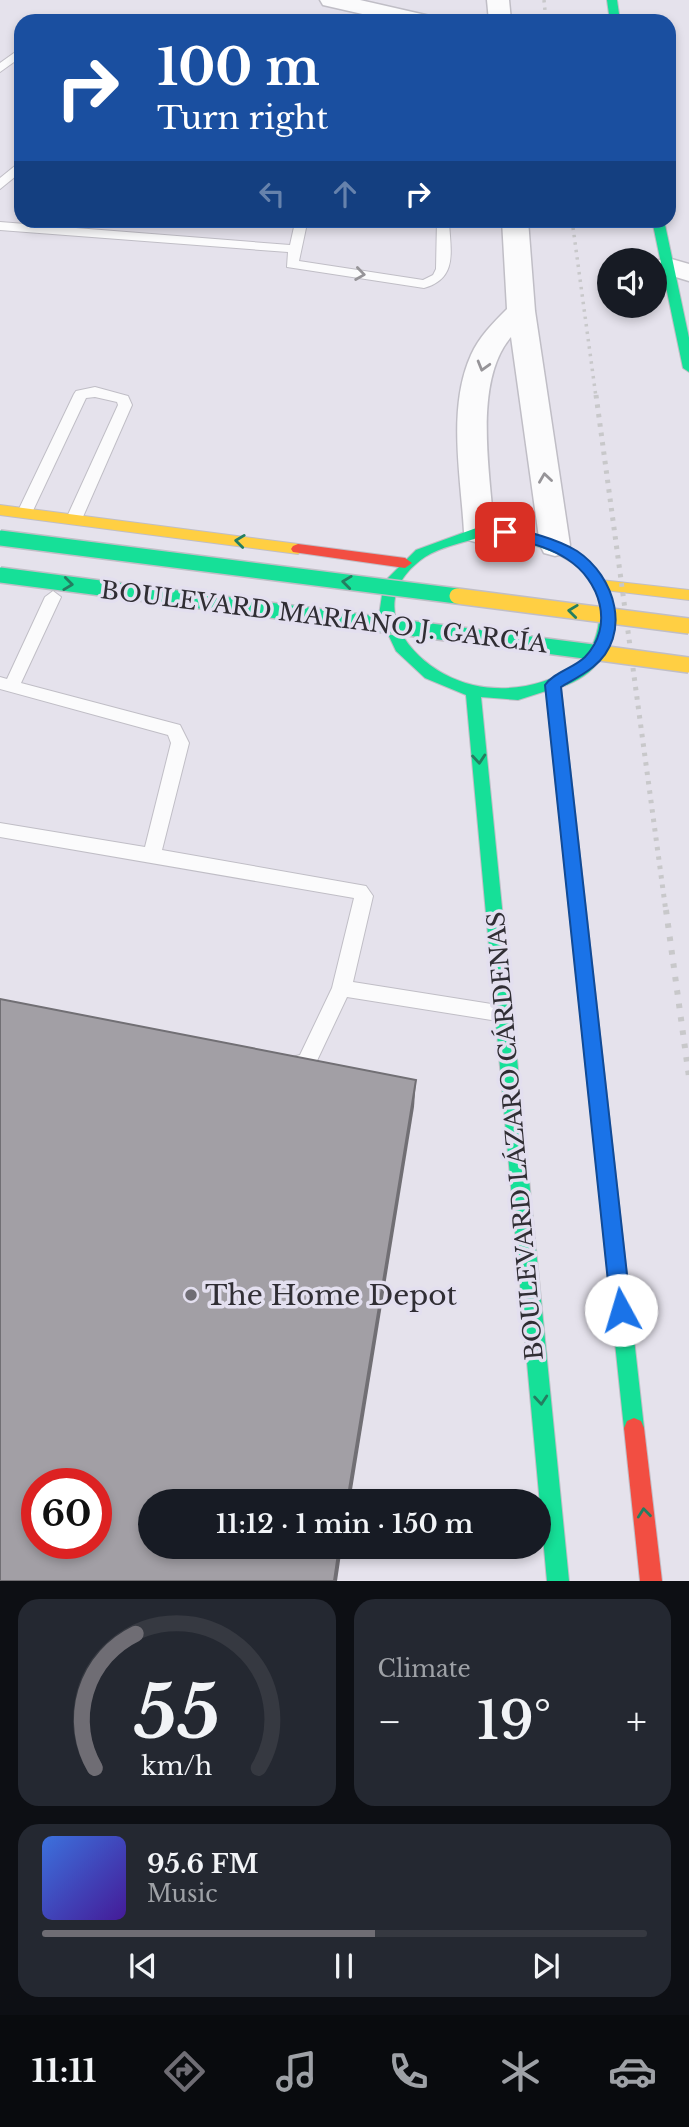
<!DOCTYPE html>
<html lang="en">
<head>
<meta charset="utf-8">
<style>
	body { margin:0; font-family:"Libre Baskerville",serif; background:#242831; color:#f1f3f6; height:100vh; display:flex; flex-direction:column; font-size:26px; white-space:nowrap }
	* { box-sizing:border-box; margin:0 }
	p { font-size:23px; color:#9ea1a6 }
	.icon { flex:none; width:38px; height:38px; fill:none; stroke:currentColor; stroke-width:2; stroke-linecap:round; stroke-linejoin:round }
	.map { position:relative; height:1581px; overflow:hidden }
	.side { display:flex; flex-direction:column; gap:18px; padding:18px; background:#0d0f14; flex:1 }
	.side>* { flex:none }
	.guide { position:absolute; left:14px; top:14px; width:662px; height:214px; border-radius:21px; box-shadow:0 4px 10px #0003; background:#1a4fa0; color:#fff; overflow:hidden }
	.fabs { position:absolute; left:597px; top:248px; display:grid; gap:14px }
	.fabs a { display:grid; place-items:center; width:70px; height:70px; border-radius:50%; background:#171b24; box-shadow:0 4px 10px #0003; font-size:35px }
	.speed { position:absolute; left:21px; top:1468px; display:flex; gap:14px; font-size:35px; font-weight:700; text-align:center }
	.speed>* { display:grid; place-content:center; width:91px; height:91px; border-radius:50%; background:#171b24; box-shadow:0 4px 10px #0003; line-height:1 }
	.speed .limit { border:10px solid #d22; background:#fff; color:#111 }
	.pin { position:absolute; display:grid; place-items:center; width:60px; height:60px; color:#fff; margin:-30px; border-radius:14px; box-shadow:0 4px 10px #0006 }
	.me { position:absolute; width:77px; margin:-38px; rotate:354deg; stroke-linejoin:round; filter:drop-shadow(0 0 5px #0008) }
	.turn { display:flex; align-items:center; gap:24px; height:147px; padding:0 28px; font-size:32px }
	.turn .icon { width:91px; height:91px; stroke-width:2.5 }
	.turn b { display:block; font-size:49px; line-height:60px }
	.lanes { display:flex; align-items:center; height:66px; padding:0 28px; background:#0003; justify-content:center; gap:35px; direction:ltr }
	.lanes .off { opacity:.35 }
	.big { font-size:52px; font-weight:600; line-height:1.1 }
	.side .tile { flex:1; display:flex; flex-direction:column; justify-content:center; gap:10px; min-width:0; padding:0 24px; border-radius:21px; background:#242831 }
	.side .dial { align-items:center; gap:0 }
	.dial svg { height:182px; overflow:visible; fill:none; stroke:#363941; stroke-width:7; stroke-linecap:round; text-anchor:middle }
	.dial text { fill:#f1f3f6; stroke:none }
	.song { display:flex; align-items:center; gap:21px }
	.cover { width:84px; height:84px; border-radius:10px; background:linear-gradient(135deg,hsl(220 70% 55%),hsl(260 70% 35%)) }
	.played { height:7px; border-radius:4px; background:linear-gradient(90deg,#6f6d74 55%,#363941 55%) }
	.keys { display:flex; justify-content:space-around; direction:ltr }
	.heat { display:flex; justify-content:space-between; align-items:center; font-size:38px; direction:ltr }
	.side .tiles { flex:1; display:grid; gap:18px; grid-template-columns:1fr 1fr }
	.tile:last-child { grid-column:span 2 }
	.trip { position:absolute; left:138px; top:1489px; width:413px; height:70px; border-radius:35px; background:#171b24; box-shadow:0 4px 10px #0003; font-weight:600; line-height:70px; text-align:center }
	.dock { display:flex; height:112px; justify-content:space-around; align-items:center; background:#090b0e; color:#9ea1a6 }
	.dock .icon { width:49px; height:49px }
	.dock .on { color:#6f6d74 }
	.dock b { font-size:32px; color:#f1f3f6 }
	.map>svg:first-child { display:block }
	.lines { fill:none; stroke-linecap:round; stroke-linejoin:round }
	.lane-casing { stroke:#c0bec6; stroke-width:2 }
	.street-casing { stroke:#c0bec6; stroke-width:3 }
	.fast-casing { stroke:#c0bec6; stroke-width:2 }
	.slow-casing { stroke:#c0bec6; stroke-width:2 }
	.jam-casing { stroke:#c0bec6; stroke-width:2 }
	.lane { fill:#fbfbfc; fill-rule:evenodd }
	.street { fill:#fbfbfc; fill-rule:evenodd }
	.fast { fill:#16e098; fill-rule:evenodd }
	.slow { fill:#ffcf43; fill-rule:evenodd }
	.jam { fill:#f24e42; fill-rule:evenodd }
	.rail-far2 { stroke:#c8c8ca; stroke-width:3.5; stroke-dasharray:2.5 5; stroke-linecap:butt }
	.rail-far1 { stroke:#c8c8ca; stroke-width:5; stroke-dasharray:3.5 6; stroke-linecap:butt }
	.rail { stroke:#c8c8ca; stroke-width:6; stroke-dasharray:4.5 9; stroke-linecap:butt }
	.fast-bridge-casing { stroke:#c0bec6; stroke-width:18; stroke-linecap:butt }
	.slow-bridge-casing { stroke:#c0bec6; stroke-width:18; stroke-linecap:butt }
	.fast-bridge { stroke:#16e098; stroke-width:15 }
	.slow-bridge { stroke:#ffcf43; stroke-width:15 }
	.shaded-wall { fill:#716f74 }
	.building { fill:#a29fa5; stroke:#716f74; stroke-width:2; fill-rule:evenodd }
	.oneway { stroke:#969498 }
	.oneway2 { stroke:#247e61 }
	.route { fill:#1a73e8; stroke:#114b97; stroke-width:2 }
	.poi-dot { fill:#6f6d74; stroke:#e3dfef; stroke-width:2.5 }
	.labels { text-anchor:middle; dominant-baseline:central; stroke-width:7; stroke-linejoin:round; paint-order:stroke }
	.street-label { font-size:24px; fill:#302e34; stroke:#e3dfef }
	.near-poi-label { font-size:28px; fill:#302e34; stroke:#e3dfef; text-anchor:start }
</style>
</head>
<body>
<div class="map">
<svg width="689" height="1581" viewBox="0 0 689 1581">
	<rect width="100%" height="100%" fill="#e5e2ec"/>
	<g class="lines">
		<g class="lane-casing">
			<g id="lane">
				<path d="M21,48v9l-21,15v-9z"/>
				<path d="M21,161v11l-21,17v-11z"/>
				<path d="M299,220h13l-6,8 -7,33 124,19 10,-5 3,-6 1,-49h12c1,30 10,58 -25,68l-137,-21 1,-15 -288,-22v-8l290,23 4,-18z"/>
				<path d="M95,387l33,9 4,9 -50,114 -8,5 -8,-5 52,-114 -1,-3 -22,-5 -9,1 -56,119h-10l-3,-4 57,-119 2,-3z"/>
				<path d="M53,591l8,6 -40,86 159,42 9,18 -27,107 204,36 7,10 -20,86 151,24 7,2 3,6 -3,6 -7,2 -157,-25 -33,70 -19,10 -14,-5 -3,-6 3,-6 19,-5 32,-67 22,-90 -354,-61v-14l145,24 26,-104 -3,-8 -168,-46v-12l7,2 38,-82z"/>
			</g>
		</g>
		<g class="street-casing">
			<g id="street">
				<path d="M320,0h40l70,16 3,5h-40l-70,-16z"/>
				<path d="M487,0h22l2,21h-22z"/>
				<path d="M502,220h26l7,91 35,234 -4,8 -11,3 -11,-3 -4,-8 -29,-208c-39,45 -20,140 -17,195l-4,8 -11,3 -11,-3 -4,-8c-3,-55 -17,-124 7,-177 8,-18 22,-32 36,-46z"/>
				<path d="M668,258l21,6v17l-30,-9 -4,-6 4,-6z"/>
			</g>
		</g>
		<g class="fast-casing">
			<g id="fast">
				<path d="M607,0h10l3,21h-10z"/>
				<path d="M652,220h12l25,118v34l-6,-4z"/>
				<path d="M479,527c31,2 66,5 93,22 56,36 57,116 -11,138l83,741 -3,7 -7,3 -7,-3 -3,-7 -78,-737 -28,9 -37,-3 88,884h-22l-81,-886 -41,-17 -29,-27 -17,-36 5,-33 32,-32zM480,537c47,2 128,20 119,84 -2,18 -9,34 -25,45 -28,20 -67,27 -101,19 -60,-14 -115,-82 -48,-128 15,-10 38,-14 55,-20z"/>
			</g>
		</g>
		<g class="slow-casing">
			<g id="slow">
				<path d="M0,505l298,39 7,5 -7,5 -298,-39z"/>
				<path d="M601,580l88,10v10l-93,-11 -2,-4 2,-4z"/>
			</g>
		</g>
		<g class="jam-casing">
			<g id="jam">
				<path d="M298,544l107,14 7,5 -7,5 -112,-16 -2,-3 2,-3z"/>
				<path d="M634,1418l7,3 3,7 18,153h-22l-16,-153 3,-7z"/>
			</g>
		</g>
		<use href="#lane" class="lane"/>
		<use href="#street" class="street"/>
		<use href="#fast" class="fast"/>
		<use href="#slow" class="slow"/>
		<use href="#jam" class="jam"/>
		<g class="rail-far2">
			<path d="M544,0l2,21"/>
			<path d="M572,220l24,177"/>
		</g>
		<path class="rail-far1" d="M596,395l70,517"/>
		<path class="rail" d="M666,910l23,167"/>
		<g class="fast-bridge-casing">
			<g id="fast-bridge">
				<path d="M0,538l457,58"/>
				<path d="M0,575l600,78"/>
			</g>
		</g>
		<g class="slow-bridge-casing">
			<g id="slow-bridge">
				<path d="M457,596l232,30"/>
				<path d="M600,653l89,12"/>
			</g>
		</g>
		<use href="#fast-bridge" class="fast-bridge"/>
		<use href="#slow-bridge" class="slow-bridge"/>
	</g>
	<g class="shaded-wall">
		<path d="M416,1080l-2,27 -64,395h-3z"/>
		<path d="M339,1547h3l-5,34h-3z"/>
	</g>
	<path class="building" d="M0,999l416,81 -69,422h-197v45h189l-5,34h-334zM37,1484h59v60h-59z"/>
	<defs><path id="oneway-chevron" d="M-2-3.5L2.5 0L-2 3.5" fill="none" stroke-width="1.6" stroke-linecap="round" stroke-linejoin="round" transform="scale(1.75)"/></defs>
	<g class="oneway">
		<use href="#oneway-chevron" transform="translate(360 274) rotate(8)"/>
		<use href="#oneway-chevron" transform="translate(483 366) rotate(106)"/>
		<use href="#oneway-chevron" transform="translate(545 478) rotate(-98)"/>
	</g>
	<g class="oneway2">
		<use href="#oneway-chevron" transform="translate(240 541) rotate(-173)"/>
		<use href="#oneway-chevron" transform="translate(347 582) rotate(-173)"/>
		<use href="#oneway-chevron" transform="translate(68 584) rotate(7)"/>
		<use href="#oneway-chevron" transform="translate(573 611) rotate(-173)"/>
		<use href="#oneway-chevron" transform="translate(479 759) rotate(85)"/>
		<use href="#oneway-chevron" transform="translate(541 1400) rotate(85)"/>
		<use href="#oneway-chevron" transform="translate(644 1513) rotate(-96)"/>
	</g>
	<path class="route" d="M505,527c24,5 50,11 72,24 38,25 56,84 16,116 -10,8 -22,14 -32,20l70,623 -3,6 -7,3 -7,-3 -3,-6 -66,-625c9,-13 29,-17 40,-28 30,-31 15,-77 -18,-98 -21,-14 -44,-17 -67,-24v-6z"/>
	<circle class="poi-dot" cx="191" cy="1295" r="7"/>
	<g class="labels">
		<g class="street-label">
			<text transform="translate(324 617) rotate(7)">BOULEVARD MARIANO J. GARCÍA</text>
			<text transform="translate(515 1136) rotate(-95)">BOULEVARD LÁZARO CÁRDENAS</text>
		</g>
		<g class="near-poi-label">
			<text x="205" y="1295">The Home Depot</text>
		</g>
	</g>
</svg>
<div class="fabs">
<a><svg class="icon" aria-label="sound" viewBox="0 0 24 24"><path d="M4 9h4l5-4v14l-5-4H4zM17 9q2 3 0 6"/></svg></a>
</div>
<div class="speed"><div class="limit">60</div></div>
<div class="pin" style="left:505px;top:532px;background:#d93025"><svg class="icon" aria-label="arrive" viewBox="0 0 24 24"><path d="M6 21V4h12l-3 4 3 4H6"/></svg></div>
<svg class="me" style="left:621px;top:1310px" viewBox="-20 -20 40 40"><circle r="19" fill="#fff"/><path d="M0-13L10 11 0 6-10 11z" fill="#1a73e8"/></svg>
<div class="trip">11:12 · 1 min · 150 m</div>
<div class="guide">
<div class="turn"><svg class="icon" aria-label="right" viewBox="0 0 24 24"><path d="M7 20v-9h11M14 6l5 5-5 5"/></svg><div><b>100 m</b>Turn right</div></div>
<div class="lanes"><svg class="icon off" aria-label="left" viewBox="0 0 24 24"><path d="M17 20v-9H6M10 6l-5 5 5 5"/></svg><svg class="icon off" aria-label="ahead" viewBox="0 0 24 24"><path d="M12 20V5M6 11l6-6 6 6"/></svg><svg class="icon" aria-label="right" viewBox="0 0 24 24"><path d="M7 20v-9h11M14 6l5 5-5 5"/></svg></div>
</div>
</div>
<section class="side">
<div class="tiles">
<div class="tile dial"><svg viewBox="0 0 100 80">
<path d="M14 69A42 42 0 1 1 86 69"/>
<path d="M14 69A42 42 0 0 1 32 10" stroke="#6f6d74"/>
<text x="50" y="56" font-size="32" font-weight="700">55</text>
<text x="50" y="72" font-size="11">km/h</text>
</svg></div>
<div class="tile"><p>Climate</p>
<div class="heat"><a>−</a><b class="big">19°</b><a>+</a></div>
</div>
<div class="tile">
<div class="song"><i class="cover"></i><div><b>95.6 FM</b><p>Music</p></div></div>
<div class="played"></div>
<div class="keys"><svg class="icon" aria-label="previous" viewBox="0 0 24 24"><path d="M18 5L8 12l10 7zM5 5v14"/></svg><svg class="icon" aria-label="pause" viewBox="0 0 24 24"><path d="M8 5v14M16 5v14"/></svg><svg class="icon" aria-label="next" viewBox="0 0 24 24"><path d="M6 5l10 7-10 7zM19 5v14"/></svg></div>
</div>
</div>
</section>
<nav class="dock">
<b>11:11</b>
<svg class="icon on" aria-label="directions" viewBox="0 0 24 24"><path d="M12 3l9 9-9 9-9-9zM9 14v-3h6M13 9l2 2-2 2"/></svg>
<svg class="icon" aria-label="music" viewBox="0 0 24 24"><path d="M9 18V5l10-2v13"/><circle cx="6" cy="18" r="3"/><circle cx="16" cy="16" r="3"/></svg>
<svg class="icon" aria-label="phone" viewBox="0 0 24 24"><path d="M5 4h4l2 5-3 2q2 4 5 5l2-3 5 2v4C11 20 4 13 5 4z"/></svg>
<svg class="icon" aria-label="climate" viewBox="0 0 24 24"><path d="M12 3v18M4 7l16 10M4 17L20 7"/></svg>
<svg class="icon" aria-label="car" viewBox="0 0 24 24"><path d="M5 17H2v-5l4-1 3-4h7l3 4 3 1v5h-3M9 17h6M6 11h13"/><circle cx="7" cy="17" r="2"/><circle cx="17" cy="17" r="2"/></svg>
</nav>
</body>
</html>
